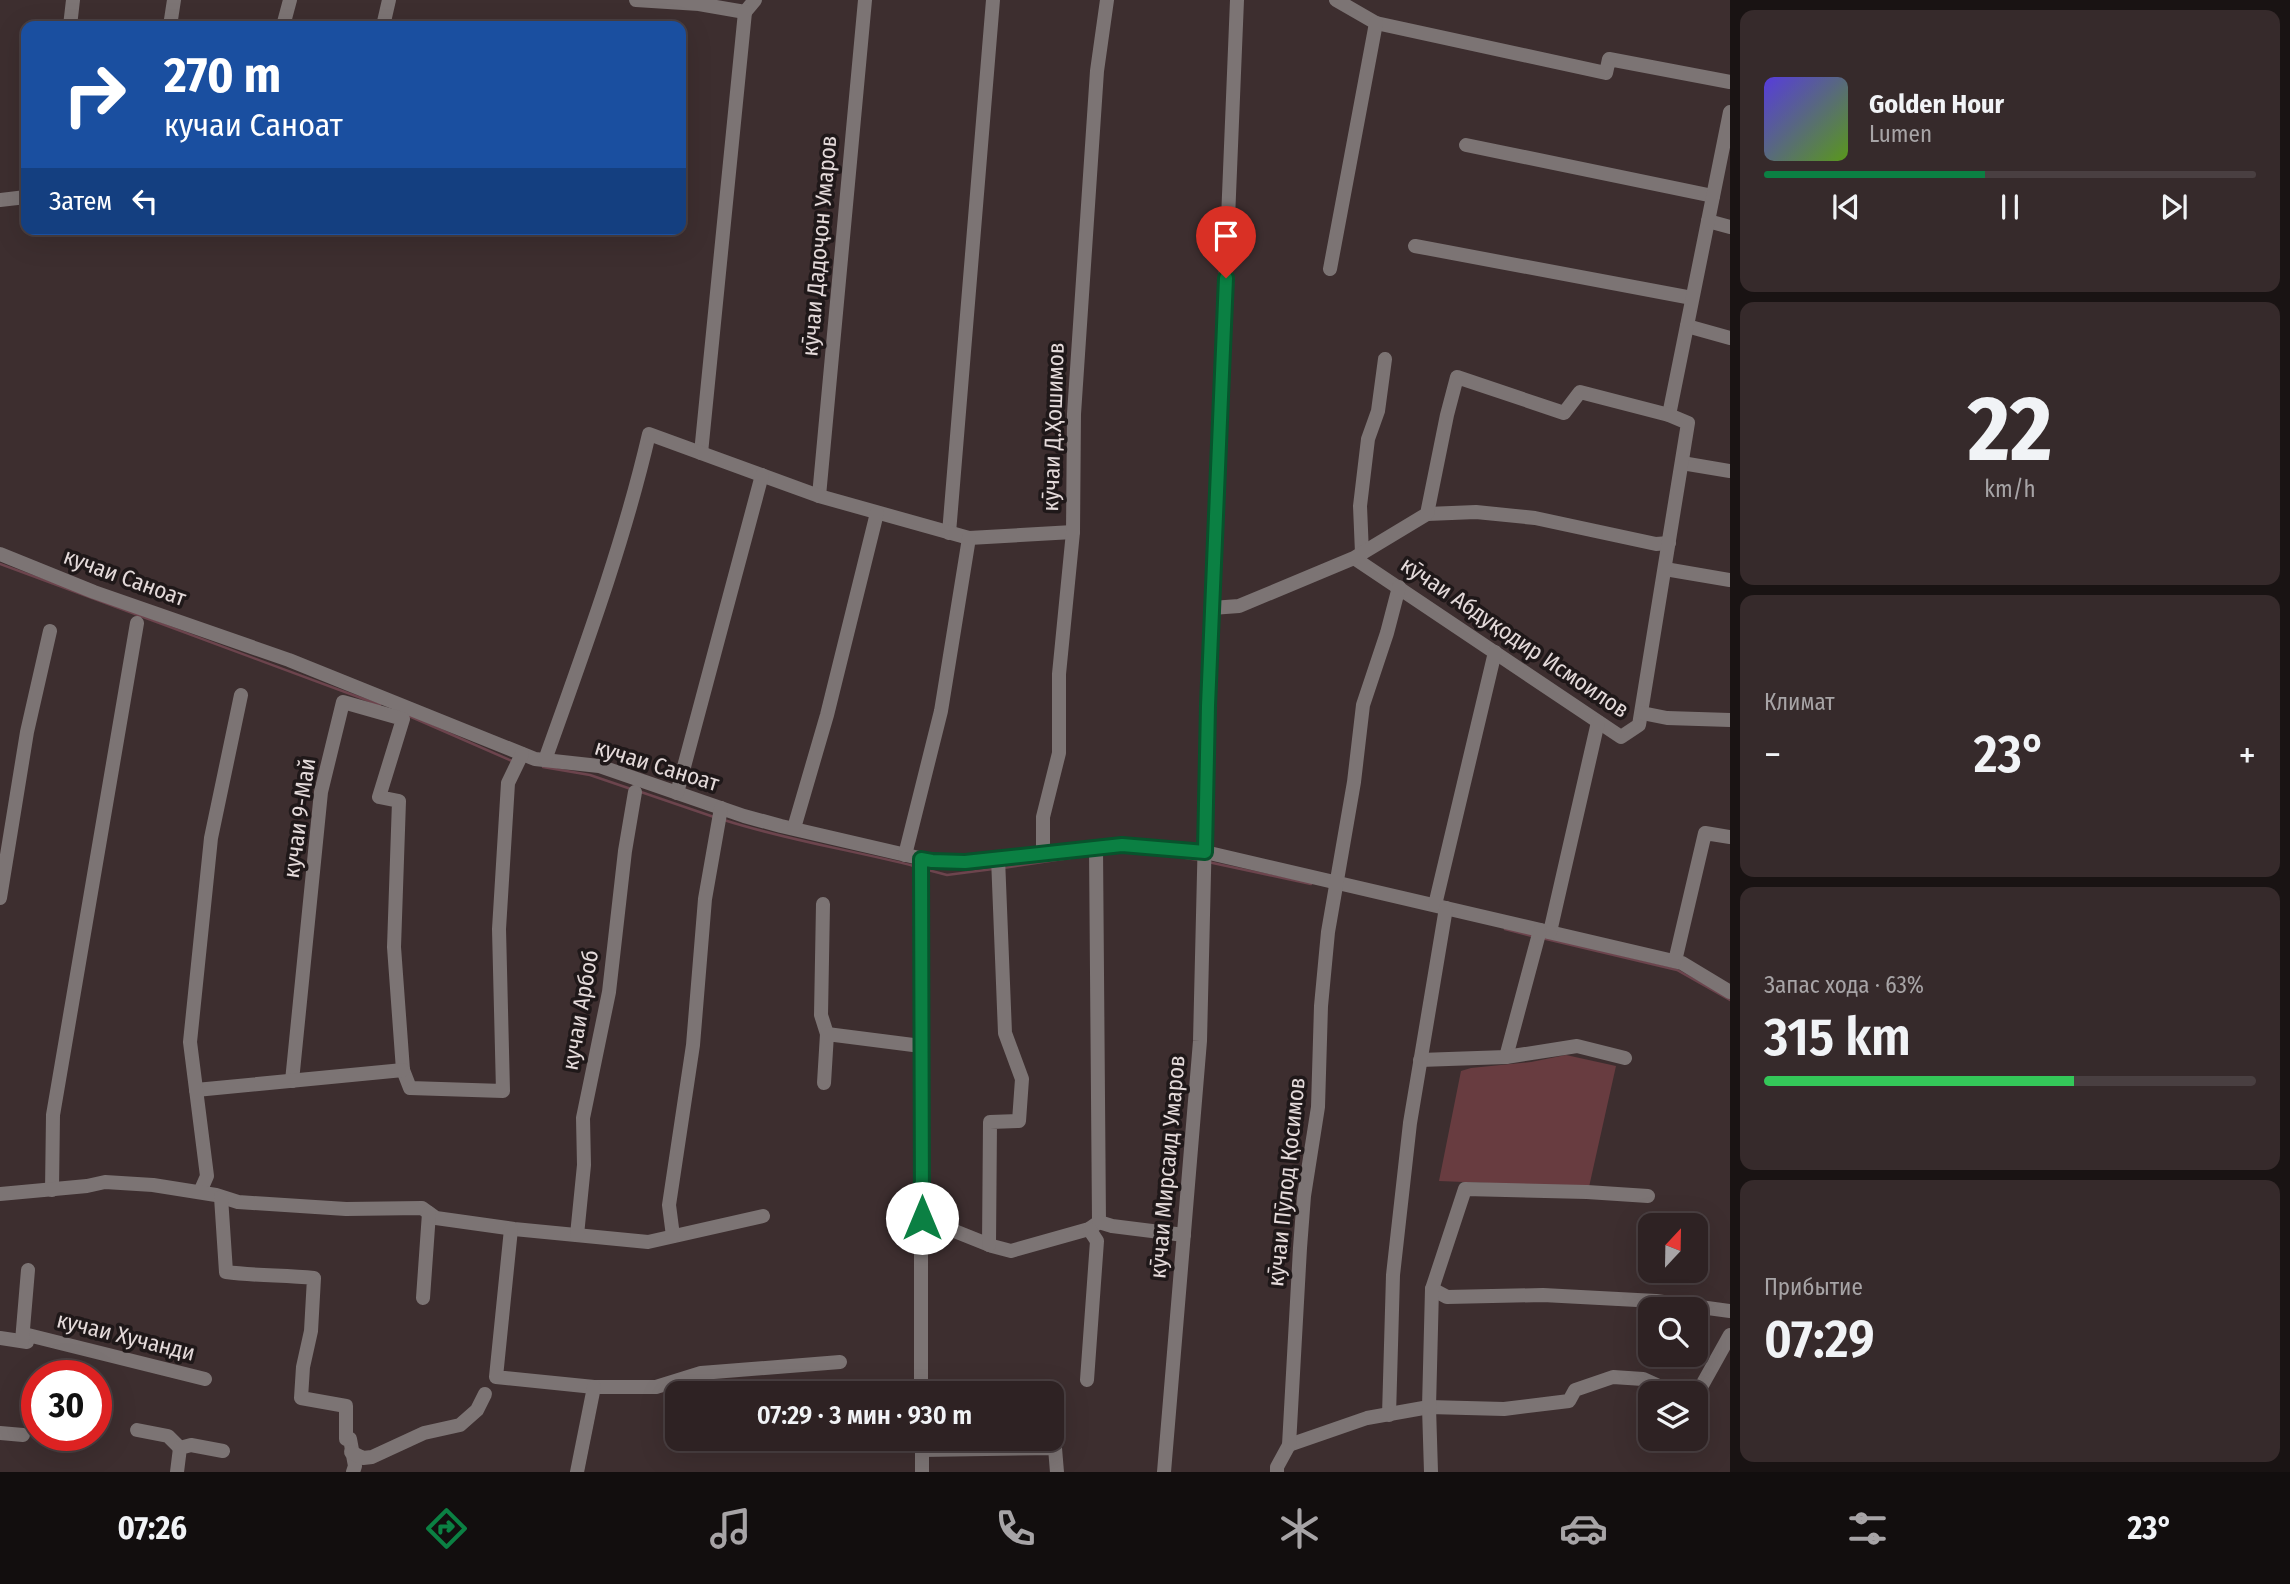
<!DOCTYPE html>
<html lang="ru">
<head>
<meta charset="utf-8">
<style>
	body { margin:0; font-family:"Fira Sans Condensed",sans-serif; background:#362a2b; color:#f1f3f6; height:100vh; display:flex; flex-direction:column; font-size:26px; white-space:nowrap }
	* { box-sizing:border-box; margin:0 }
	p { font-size:23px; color:#a7a4a6 }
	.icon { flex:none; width:38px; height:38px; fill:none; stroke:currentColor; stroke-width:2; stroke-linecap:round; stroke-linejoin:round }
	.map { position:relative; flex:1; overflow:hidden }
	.side { display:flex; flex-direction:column; gap:10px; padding:10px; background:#191313; width:560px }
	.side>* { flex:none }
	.guide { position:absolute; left:21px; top:21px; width:665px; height:214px; border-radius:14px; box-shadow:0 7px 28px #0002,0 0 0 2px #493f41; background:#1a4fa0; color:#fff; overflow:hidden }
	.needle { width:46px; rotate:22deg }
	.fabs { position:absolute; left:1638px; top:1213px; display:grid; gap:14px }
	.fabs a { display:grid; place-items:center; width:70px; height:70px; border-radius:14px; background:#2e2223; box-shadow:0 7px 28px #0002,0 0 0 2px #493f41; font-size:35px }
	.speed { position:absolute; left:21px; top:1360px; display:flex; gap:14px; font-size:35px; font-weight:700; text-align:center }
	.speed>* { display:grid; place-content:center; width:91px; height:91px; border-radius:50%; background:#2e2223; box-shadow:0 7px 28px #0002,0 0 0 2px #493f41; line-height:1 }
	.speed .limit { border:10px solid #d22; background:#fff; color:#111 }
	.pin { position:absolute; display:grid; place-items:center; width:60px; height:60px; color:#fff; margin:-72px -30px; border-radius:50% 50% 50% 0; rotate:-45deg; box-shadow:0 0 7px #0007 }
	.pin .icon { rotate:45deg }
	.me { position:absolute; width:77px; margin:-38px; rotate:0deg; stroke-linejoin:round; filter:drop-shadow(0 0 5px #0008) }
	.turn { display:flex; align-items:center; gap:24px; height:147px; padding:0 28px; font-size:32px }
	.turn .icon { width:91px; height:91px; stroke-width:2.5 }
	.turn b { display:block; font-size:49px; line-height:60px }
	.then { display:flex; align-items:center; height:66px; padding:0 28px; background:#0003; gap:14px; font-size:26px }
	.big { font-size:52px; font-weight:600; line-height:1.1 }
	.side .widget { flex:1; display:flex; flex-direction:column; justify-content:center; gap:10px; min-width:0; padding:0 24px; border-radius:14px; background:#362a2b }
	.side .dial { align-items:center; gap:0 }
	.dial b { font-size:91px; line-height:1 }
	.song { display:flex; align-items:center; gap:21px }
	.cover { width:84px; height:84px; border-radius:10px; background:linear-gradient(135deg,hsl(250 70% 55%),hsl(90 70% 35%)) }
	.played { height:7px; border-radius:4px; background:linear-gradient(90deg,#0b8043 45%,#493f41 45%) }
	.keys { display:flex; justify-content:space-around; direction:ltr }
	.heat { display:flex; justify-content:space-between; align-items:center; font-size:38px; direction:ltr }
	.charge { height:10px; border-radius:5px; background:linear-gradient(90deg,#34c759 63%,#493f41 0) }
	.trip { position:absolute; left:665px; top:1381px; width:399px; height:70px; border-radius:14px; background:#2e2223; box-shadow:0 7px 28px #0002,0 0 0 2px #493f41; font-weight:600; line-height:70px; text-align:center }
	.tab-bar { display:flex; height:112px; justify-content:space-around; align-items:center; background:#120e0e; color:#a7a4a6 }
	.tab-bar .icon { width:49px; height:49px }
	.tab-bar .selected { color:#0b8043 }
	.tab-bar b { font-size:32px; color:#f1f3f6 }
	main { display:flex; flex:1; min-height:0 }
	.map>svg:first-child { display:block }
	.green { fill:#683c40 }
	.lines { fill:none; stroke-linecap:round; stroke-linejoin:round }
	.stream { stroke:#6c444d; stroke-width:2.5 }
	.minor { stroke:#7c7474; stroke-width:14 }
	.route-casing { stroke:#07532c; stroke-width:18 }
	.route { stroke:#0b8043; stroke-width:12 }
	.labels { text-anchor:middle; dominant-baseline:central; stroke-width:7; stroke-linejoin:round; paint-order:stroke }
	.street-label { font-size:23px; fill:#e4dada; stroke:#1f1819 }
</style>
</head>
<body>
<main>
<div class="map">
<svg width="1730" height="1472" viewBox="0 0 1730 1472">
	<rect width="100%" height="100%" fill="#3d2e2f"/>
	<path class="green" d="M1566,1055l50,11 -27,121 -150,-6 22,-110 10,-3 60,-6z"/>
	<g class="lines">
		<g class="stream">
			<path d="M0,564l380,141"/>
			<path d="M409,716l103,45"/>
			<path d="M543,767l47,8 41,14"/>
			<path d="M641,792l73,25"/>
			<path d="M724,820c62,20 127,30 190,46"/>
			<path d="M1180,857l18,3"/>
			<path d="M1208,862l103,22"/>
			<path d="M1003,868l87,-13"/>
			<path d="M928,870l19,5 46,-6"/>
			<path d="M1505,929l27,7"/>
			<path d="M1542,938l135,32 53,30"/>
		</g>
		<g class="minor">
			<path d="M636,0l63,4 46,8"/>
			<path d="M1336,0l40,23 230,50 3,-14 121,23"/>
			<path d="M745,12l10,-12"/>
			<path d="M70,26l3,-26"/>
			<path d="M170,26l4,-26"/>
			<path d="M283,26l7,-26"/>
			<path d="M383,26l6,-26"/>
			<path d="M1466,145l247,51"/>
			<path d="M0,200l26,-3"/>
			<path d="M1708,221l22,6"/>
			<path d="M1415,246l277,52"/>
			<path d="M1330,269l46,-246"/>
			<path d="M1687,326l43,12"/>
			<path d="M1669,415l61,-303"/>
			<path d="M701,453l44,-441"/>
			<path d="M1682,463l48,8"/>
			<path d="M819,496l46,-496"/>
			<path d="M1427,514l49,-2 59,6 121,26 13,-1"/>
			<path d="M949,533l44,-533"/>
			<path d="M1362,553l-2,-47 8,-67 10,-28 7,-52"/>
			<path d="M0,554l94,38 195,68 246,99 64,7 145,50 37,10 151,35 33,1 157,-17 83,7 477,111 48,29"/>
			<path d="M1665,569l65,11"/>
			<path d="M1212,608l27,-2 115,-48 73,-44 20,-99 10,-38 107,36 16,-21 89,23 19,8 -49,302 -18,12 -267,-179"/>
			<path d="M1642,713l25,5 63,2"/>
			<path d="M545,760c38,-107 78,-214 104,-326l170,62 150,42 104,-6"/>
			<path d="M677,793l85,-318"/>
			<path d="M794,828l33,-113 50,-202"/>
			<path d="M1043,854v-37l16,-64v-79l14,-142 1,-118 23,-343 10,-71"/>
			<path d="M905,855l36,-144 28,-173"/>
			<path d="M921,859v534"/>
			<path d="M0,898l27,-166 23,-101"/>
			<path d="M823,904l-2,111 6,19"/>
			<path d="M1435,905l60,-253"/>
			<path d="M1550,932l48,-210"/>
			<path d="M1675,961l30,-128 25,4"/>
			<path d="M1506,1057l34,-127"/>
			<path d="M1420,1060l86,-3 71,-11 48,12"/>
			<path d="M292,1081l29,-289 22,-90 60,17 -24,78 20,4 -5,146 9,123 7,18 93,3 -4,-162 9,-146 14,-29"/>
			<path d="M824,1083l3,-49 94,12"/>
			<path d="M196,1090l207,-20"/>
			<path d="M52,1190l1,-75 84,-492"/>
			<path d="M200,1192l7,-16 -17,-134 21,-204 30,-143"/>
			<path d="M0,1194l87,-8 18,-4 48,3 63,10 22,7 108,7 76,-1 14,10 78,11 134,13 115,-26"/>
			<path d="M221,1197l5,75c30,4 58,3 88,6l-3,53 -8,36 -2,31 45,8v33h4l5,27 -2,6"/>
			<path d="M922,1218l70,28 19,5 78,-22 10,-7 -3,-374"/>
			<path d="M1099,1222l13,4 72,9"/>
			<path d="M511,1229l-15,148 98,10h62l45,-14 139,-11"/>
			<path d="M577,1235l7,-70 -1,-47 26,-126 16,-141 10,-59"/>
			<path d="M673,1236l-4,-31 24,-160 12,-146 16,-91"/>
			<path d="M989,1245l1,-123 29,-1 3,-42 -17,-46 -7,-175"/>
			<path d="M1432,1289l15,8 96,-2 113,6 74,10"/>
			<path d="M423,1298l6,-85"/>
			<path d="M0,1338l27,4 1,-7 177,44"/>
			<path d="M22,1341l6,-71"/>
			<path d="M1087,1380l10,-139 -8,-12"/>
			<path d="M1696,1396l34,-61"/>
			<path d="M1389,1415l4,-140 17,-152 36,-215"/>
			<path d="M137,1430l31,6 12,12"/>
			<path d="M0,1433l23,2"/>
			<path d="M922,1438v34"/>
			<path d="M1289,1445l78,-27 62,-11 75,2 65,-8 6,-11 38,-13 30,2 31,14"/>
			<path d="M922,1450l133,-2 2,24"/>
			<path d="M351,1452l12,6 9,-1 52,-24 36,-8 17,-15 8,-16"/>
			<path d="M177,1472l3,-24 11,-3 32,6"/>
			<path d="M577,1472l17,-85"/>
			<path d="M1164,1472l36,-431 8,-335 29,-706"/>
			<path d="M1277,1472v-5l12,-22 11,-197 4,-52 14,-89 3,-101 7,-74 26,-150 9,-77 24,-72 12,-46"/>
			<path d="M1431,1472l-2,-65 3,-118 33,-100 122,3 61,4"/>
		</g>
	</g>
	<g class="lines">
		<g class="route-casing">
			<path id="route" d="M922,1218l-1,-359 11,2 33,1 157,-17 83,7 3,-146 18,-428"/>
		</g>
		<use href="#route" class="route"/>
	</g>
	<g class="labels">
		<g class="street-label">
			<text transform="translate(819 246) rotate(-85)">кӯчаи Дадоҷон Умаров</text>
			<text transform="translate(1053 427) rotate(-88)">кӯчаи Д.Ҳошимов</text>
			<text transform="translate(125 577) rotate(20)">кучаи Саноат</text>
			<text transform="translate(1515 637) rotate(34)">кӯчаи Абдуқодир Исмоилов</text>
			<text transform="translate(657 765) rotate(17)">кучаи Саноат</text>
			<text transform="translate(299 818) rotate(-82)">кучаи 9-Май</text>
			<text transform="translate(580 1010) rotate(-80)">кучаи Арбоб</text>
			<text transform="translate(1167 1167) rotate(-85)">кӯчаи Мирсаид Умаров</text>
			<text transform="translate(1286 1182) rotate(-84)">кӯчаи Пӯлод Қосимов</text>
			<text transform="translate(126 1336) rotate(14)">кучаи Хучанди</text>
		</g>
	</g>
</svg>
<div class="fabs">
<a><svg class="needle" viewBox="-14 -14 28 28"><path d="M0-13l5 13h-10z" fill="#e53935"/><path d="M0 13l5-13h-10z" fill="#a7a4a6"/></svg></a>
<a><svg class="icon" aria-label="search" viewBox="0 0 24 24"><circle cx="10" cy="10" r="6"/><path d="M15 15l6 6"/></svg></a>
<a><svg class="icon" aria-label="layers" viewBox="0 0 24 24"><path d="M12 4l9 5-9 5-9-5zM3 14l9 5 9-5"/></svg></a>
</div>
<div class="speed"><div class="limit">30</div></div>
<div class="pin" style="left:1226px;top:278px;background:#d93025"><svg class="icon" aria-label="arrive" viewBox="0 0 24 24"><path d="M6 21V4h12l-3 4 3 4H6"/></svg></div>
<svg class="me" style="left:922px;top:1218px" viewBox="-20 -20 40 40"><circle r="19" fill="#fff"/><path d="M0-13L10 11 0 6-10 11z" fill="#0b8043"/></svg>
<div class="trip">07:29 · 3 мин · 930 m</div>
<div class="guide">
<div class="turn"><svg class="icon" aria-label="right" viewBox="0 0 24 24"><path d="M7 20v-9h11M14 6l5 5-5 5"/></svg><div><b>270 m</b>кучаи Саноат</div></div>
<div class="then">Затем<svg class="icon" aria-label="left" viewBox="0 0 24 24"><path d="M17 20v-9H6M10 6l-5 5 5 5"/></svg></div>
</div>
</div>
<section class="side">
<div class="widget">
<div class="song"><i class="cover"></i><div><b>Golden Hour</b><p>Lumen</p></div></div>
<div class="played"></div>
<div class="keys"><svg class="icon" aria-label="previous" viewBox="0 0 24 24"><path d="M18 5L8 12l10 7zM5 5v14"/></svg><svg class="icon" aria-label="pause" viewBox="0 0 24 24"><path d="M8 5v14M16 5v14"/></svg><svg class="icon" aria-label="next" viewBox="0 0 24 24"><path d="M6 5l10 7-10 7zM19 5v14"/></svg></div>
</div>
<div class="widget dial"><b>22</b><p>km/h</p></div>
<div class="widget"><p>Климат</p>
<div class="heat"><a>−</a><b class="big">23°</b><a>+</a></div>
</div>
<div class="widget"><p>Запас хода · 63%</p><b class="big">315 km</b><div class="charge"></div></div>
<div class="widget"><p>Прибытие</p><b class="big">07:29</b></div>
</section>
</main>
<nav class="tab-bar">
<b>07:26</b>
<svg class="icon selected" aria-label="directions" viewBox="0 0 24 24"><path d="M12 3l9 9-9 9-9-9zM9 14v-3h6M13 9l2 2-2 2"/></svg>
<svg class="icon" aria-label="music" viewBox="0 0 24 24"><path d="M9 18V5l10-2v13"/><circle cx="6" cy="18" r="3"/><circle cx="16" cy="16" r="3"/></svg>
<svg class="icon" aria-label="phone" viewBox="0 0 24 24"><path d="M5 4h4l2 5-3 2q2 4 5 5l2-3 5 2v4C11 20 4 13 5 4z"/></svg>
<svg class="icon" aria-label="climate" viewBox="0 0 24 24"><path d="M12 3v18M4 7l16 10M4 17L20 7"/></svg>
<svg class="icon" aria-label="car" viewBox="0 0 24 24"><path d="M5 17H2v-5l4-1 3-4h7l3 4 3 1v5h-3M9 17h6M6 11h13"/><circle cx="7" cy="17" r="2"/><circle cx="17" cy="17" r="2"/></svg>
<svg class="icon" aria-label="filters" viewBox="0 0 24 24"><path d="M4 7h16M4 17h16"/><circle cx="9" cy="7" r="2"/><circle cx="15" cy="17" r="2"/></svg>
<b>23°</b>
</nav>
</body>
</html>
